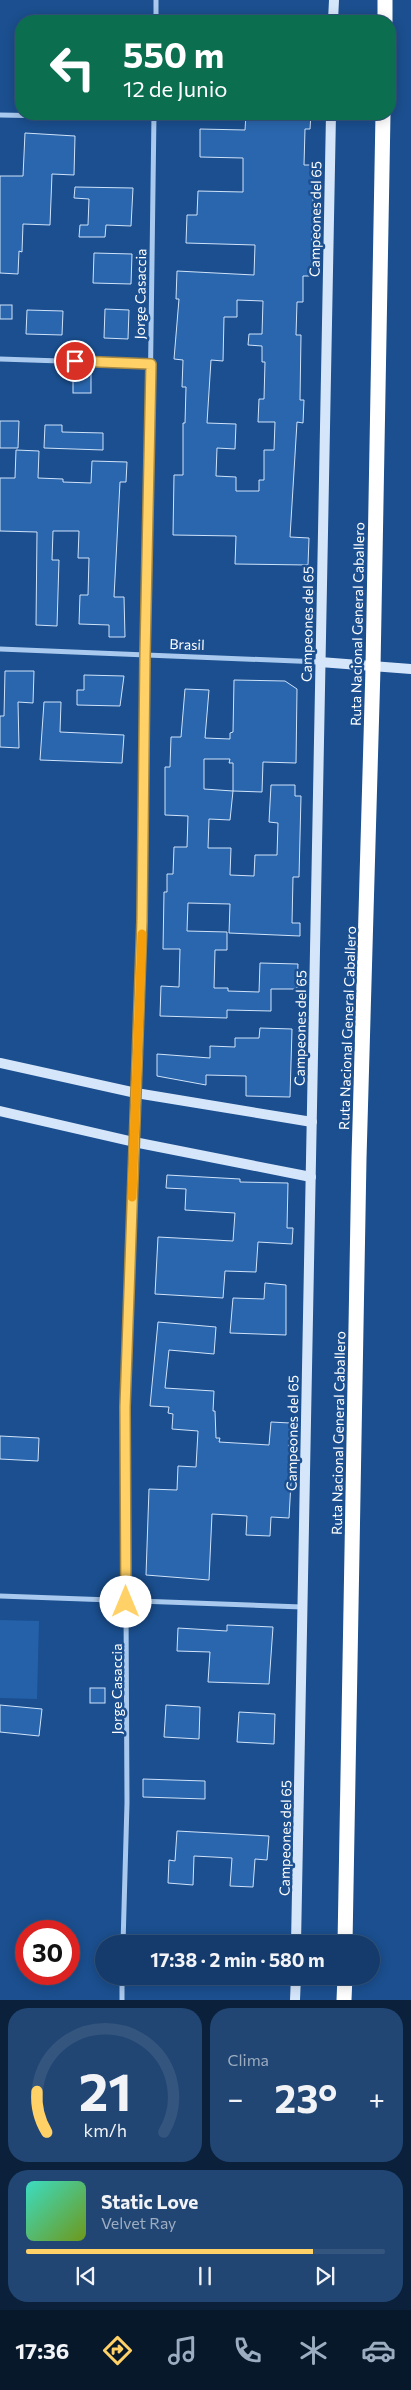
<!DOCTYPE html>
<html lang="es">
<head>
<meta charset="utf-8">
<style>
	body { margin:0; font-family:Commissioner,sans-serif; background:#214673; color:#f1f3f6; height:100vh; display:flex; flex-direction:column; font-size:19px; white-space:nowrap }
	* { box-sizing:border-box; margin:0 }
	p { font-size:16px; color:#9dadc1 }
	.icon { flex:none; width:28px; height:28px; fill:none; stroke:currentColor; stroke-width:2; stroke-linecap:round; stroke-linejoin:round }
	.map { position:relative; height:2000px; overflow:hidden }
	.drawer { display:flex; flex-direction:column; gap:8px; padding:8px; background:#0b203b; flex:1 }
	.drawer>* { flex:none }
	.top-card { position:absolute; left:15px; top:15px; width:381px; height:105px; border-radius:20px; box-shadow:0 2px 12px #0003,0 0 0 1px #33557e; background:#0b6e4f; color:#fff; overflow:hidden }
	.speed { position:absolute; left:15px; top:1920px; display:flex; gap:10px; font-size:25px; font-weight:700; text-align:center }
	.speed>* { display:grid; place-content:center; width:65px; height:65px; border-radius:50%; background:#143b6b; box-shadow:0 2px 12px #0003,0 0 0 1px #33557e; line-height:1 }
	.speed .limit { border:8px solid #d22; background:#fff; color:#111 }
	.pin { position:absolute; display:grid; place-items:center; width:42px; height:42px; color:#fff; margin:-21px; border:2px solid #fff; border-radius:50%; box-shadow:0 1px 5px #0007 }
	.me { position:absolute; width:55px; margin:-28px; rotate:0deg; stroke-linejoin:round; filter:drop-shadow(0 0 4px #0008) }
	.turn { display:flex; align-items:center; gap:18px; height:105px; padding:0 25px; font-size:22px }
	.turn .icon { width:65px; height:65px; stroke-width:2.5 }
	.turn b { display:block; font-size:35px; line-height:42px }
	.big { font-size:38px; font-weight:700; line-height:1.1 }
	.drawer .widget { flex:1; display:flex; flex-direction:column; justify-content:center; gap:8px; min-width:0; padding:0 18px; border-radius:20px; background:#214673 }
	.drawer .dial { align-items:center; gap:0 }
	.dial svg { height:130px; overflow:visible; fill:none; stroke:#33557e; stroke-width:7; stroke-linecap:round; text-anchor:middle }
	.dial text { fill:#f1f3f6; stroke:none }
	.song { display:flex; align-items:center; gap:15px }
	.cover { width:60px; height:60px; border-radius:8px; background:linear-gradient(135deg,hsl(170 70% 55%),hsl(80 70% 35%)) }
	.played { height:5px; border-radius:2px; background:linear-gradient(90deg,#ffd166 80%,#33557e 80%) }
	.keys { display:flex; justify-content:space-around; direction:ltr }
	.heat { display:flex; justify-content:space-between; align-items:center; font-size:28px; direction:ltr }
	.drawer .tiles { flex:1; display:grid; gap:8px; grid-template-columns:1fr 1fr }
	.widget:last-child { grid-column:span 2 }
	.trip { position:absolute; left:95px; top:1935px; width:285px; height:50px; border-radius:25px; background:#143b6b; box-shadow:0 2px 12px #0003,0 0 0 1px #33557e; font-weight:700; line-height:50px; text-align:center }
	.menu { display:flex; height:80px; justify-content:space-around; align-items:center; background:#08182b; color:#9dadc1 }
	.menu .icon { width:35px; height:35px }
	.menu .active { color:#ffd166 }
	.menu b { font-size:22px; color:#f1f3f6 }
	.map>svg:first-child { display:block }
	.green { fill:#2461a8 }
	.building { fill:#2a66ad; stroke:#cfe3fa; fill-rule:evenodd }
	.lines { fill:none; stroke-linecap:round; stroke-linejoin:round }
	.street { stroke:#a9c9ee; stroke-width:5 }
	.secondary { stroke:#d6e6fa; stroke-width:10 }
	.highway { stroke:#fff; stroke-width:15 }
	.route-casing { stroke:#a68842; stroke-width:12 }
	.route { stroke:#ffd166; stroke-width:9 }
	.slow { stroke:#f59e0b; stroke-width:9 }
	.labels { text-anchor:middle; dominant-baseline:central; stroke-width:5; stroke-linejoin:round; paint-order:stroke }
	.street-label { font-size:14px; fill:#fff; stroke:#1b4f8f }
</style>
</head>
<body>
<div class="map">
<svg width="411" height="2000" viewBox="0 0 411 2000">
	<rect width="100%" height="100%" fill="#1b4f8f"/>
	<path class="green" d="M0,1620l39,1 -2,78 -37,-1z"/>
	<g class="building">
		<path d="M246,114h65l-1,15h-5l-1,36h10l-3,111h-8v26h-6l-1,33h5l-1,65h4l-1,23 -6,-1 -7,115 19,1 -1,27 -73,-1 1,-28 -63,-1 1,-60h9v-52h2l1,-36h-4l1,-27 -9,-1 5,-60h-3l1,-28 77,4 1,-30 -69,-2 1,-28h10l1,-24 45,1v-34l-43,-1v-28l45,1zM237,300l26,1 -1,33h-13l-1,11 14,1v16h3l-1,37h-5l-1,23h17l-1,28h-10v30h-5v11h-23v-14l-20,-1 1,-28 18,1 1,-25 -29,-1 4,-63 12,1 1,-44h13z"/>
		<path d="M25,133l50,3 -1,39 -22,-1 -2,51 -27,-1 -1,28 -3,-1 -1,23 -18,-1v-97h23z"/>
		<path d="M75,187l58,1 -2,38 -25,-1 -1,12h-26l1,-12h8l1,-26 -15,-1z"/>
		<path d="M94,253l38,1 -1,30 -38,-1z"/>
		<rect x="0" y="305" width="12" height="14"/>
		<path d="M105,309l24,1 -1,29 -24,-1z"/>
		<path d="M27,310l36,1 -1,24 -36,-1z"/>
		<rect x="73" y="374" width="18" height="19"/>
		<path d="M0,421h19l-1,27h-18z"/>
		<path d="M45,425h17v7l41,1v17l-59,-2z"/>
		<path d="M16,450l23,1 -1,27 25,1v3l28,1 1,-22 35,1 -1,20h-6l-6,115h10l1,40h-16v-12l-30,-1 1,-29h8l1,-37h-11l1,-27h-26l-1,29h7l-2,66 -21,-1 1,-93 -37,-1v-53h15z"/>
		<path d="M5,671h29l-1,32 -15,-1 1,46 -19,-1v-31h4z"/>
		<path d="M84,675l40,1 -4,30 -43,-1v-15h7z"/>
		<path d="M234,680l51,1 12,8 -1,74 -33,-1 -1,30 -29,-1 -3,29 -21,-1 -1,29h23l-1,27 24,1 1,-21h22l1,-32 -9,-1 2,-37h24v11h6l-2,81h-6l-1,46h8v13l-71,-3 1,-29 -42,-1 -1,28 40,1v18h-12l-1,38h14v3l31,1 1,-29 38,1 -1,25h-26v22l-44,-1v8l-67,-2 1,-30 18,1 1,-38h-17l1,-57h3v-18h6l1,-27h13l1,-31 -23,-1v-48h5l1,-30h10l4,-48 24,1 -4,48 25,1v-6l3,-1zM204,759h26l-1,4h4v28l-29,-2z"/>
		<path d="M44,702h17l-1,30 64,3 -2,28 -82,-3z"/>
		<path d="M260,1028l32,1 -2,68 -44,-1v-20l-40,-1v10l-49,-9v-22l53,4v-12l25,1v-9h24z"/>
		<path d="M167,1175l73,4v3l48,1 -1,45h6l-1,16 -34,-2 -2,30 -31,-1 -2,27 -68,-4 3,-57 75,4 2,-28 -50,-3 1,-21 -20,-1z"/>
		<path d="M265,1283l21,2v50l-56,-2 3,-35 31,1z"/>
		<path d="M158,1322l58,5 -2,27 -45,-4 -4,38 49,3 -1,20h2l1,27h4l-1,4 50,3 2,-23 19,1 -1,23h4l-4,72 -18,-1 -1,19 -24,-1 1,-19 -35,-2 -3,66 -63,-5 3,-86 28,1 1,-24 18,1 2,-36 -26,-2 1,-15 -5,-1 1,-6 -19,-1z"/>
		<path d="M0,1436l39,2 -1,23 -38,-2z"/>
		<path d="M227,1625l46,2 -4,57 -61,-2 2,-30 -33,-1 1,-23 49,3z"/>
		<rect x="90" y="1688" width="15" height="15"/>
		<path d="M0,1705l42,4 -3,27 -39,-4z"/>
		<path d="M166,1705l34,2 -1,32 -35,-2z"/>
		<path d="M239,1712l36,2 -1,30 -37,-2z"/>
		<path d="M143,1779l62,2v18l-62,-2z"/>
		<path d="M177,1831l92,5 -2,24 -12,-1 -2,28 -23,-1 2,-28 -38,-2 -1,29 -25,-2 1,-23 6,1z"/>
	</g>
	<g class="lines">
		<g class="street">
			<path d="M156,21v-21"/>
			<path d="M0,115l154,3"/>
			<path d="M0,359l151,5"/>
			<path d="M0,649l320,13"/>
			<path d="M0,1596l302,11"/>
			<path d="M123,1944l4,-141 -2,-396 18,-486 11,-807"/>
			<path d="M122,2000v-24"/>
		</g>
		<g class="secondary">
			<path d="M333,21l1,-21"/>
			<path d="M320,662l91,7"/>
			<path d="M0,1063l136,30 176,29"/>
			<path d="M0,1111l134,31 177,35"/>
			<path d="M296,1944l35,-1830"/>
			<path d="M295,2000l1,-24"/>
		</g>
		<g class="highway">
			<path d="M385,21v-21"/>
			<path d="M345,1944l14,-786 14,-490 10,-554"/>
			<path d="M344,2000l1,-24"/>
		</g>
	</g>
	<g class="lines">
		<g class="route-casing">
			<path id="route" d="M75,361l76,3 -6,292 -3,265 -17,486 1,195"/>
		</g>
		<use href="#route" class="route"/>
		<path class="slow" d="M132,1197l10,-263"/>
	</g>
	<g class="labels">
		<g class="street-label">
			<text transform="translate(315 219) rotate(-89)">Campeones del 65</text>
			<text transform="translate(140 294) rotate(-89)">Jorge Casaccia</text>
			<text transform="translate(307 624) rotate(-89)">Campeones del 65</text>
			<text transform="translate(357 624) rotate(-89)">Ruta Nacional General Caballero</text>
			<text transform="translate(187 644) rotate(2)">Brasil</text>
			<text transform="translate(300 1028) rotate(-89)">Campeones del 65</text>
			<text transform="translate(347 1028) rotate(-88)">Ruta Nacional General Caballero</text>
			<text transform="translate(292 1433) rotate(-89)">Campeones del 65</text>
			<text transform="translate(338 1433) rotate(-89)">Ruta Nacional General Caballero</text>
			<text transform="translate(116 1689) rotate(-90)">Jorge Casaccia</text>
			<text transform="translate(285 1838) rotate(-89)">Campeones del 65</text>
		</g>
	</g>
</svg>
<div class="speed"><div class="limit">30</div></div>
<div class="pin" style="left:75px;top:361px;background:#d93025"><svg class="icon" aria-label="arrive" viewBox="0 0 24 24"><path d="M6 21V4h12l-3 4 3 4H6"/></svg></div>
<svg class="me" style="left:126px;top:1602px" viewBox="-20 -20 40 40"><circle r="19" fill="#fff"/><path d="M0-13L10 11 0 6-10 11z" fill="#ffd166"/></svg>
<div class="trip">17:38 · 2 min · 580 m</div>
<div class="top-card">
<div class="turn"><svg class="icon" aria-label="left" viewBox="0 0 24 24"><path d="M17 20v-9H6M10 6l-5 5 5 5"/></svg><div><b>550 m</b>12 de Junio</div></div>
</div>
</div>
<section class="drawer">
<div class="tiles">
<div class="widget dial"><svg viewBox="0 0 100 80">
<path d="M14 69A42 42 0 1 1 86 69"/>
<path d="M14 69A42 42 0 0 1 8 44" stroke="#ffd166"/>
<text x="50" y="56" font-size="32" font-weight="700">21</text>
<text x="50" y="72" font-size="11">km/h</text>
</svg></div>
<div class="widget"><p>Clima</p>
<div class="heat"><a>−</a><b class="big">23°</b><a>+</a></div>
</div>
<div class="widget">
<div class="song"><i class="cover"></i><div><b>Static Love</b><p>Velvet Ray</p></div></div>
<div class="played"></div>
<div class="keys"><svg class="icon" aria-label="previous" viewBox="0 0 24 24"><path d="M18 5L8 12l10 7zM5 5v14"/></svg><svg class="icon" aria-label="pause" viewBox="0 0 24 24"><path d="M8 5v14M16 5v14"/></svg><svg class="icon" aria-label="next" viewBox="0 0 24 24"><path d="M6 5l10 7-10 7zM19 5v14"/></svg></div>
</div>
</div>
</section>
<nav class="menu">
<b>17:36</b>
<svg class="icon active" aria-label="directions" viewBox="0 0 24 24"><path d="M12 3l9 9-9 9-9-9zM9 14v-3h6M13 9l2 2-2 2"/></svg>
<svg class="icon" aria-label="music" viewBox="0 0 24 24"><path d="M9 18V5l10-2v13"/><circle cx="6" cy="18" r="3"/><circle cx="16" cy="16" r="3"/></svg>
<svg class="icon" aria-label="phone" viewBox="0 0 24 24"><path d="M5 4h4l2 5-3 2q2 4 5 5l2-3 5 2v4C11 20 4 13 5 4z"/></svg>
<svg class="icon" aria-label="climate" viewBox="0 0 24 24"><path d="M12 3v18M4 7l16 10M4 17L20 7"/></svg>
<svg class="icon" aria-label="car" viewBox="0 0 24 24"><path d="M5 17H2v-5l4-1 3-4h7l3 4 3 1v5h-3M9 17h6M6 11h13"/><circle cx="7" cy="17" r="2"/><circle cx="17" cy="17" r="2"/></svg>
</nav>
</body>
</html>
